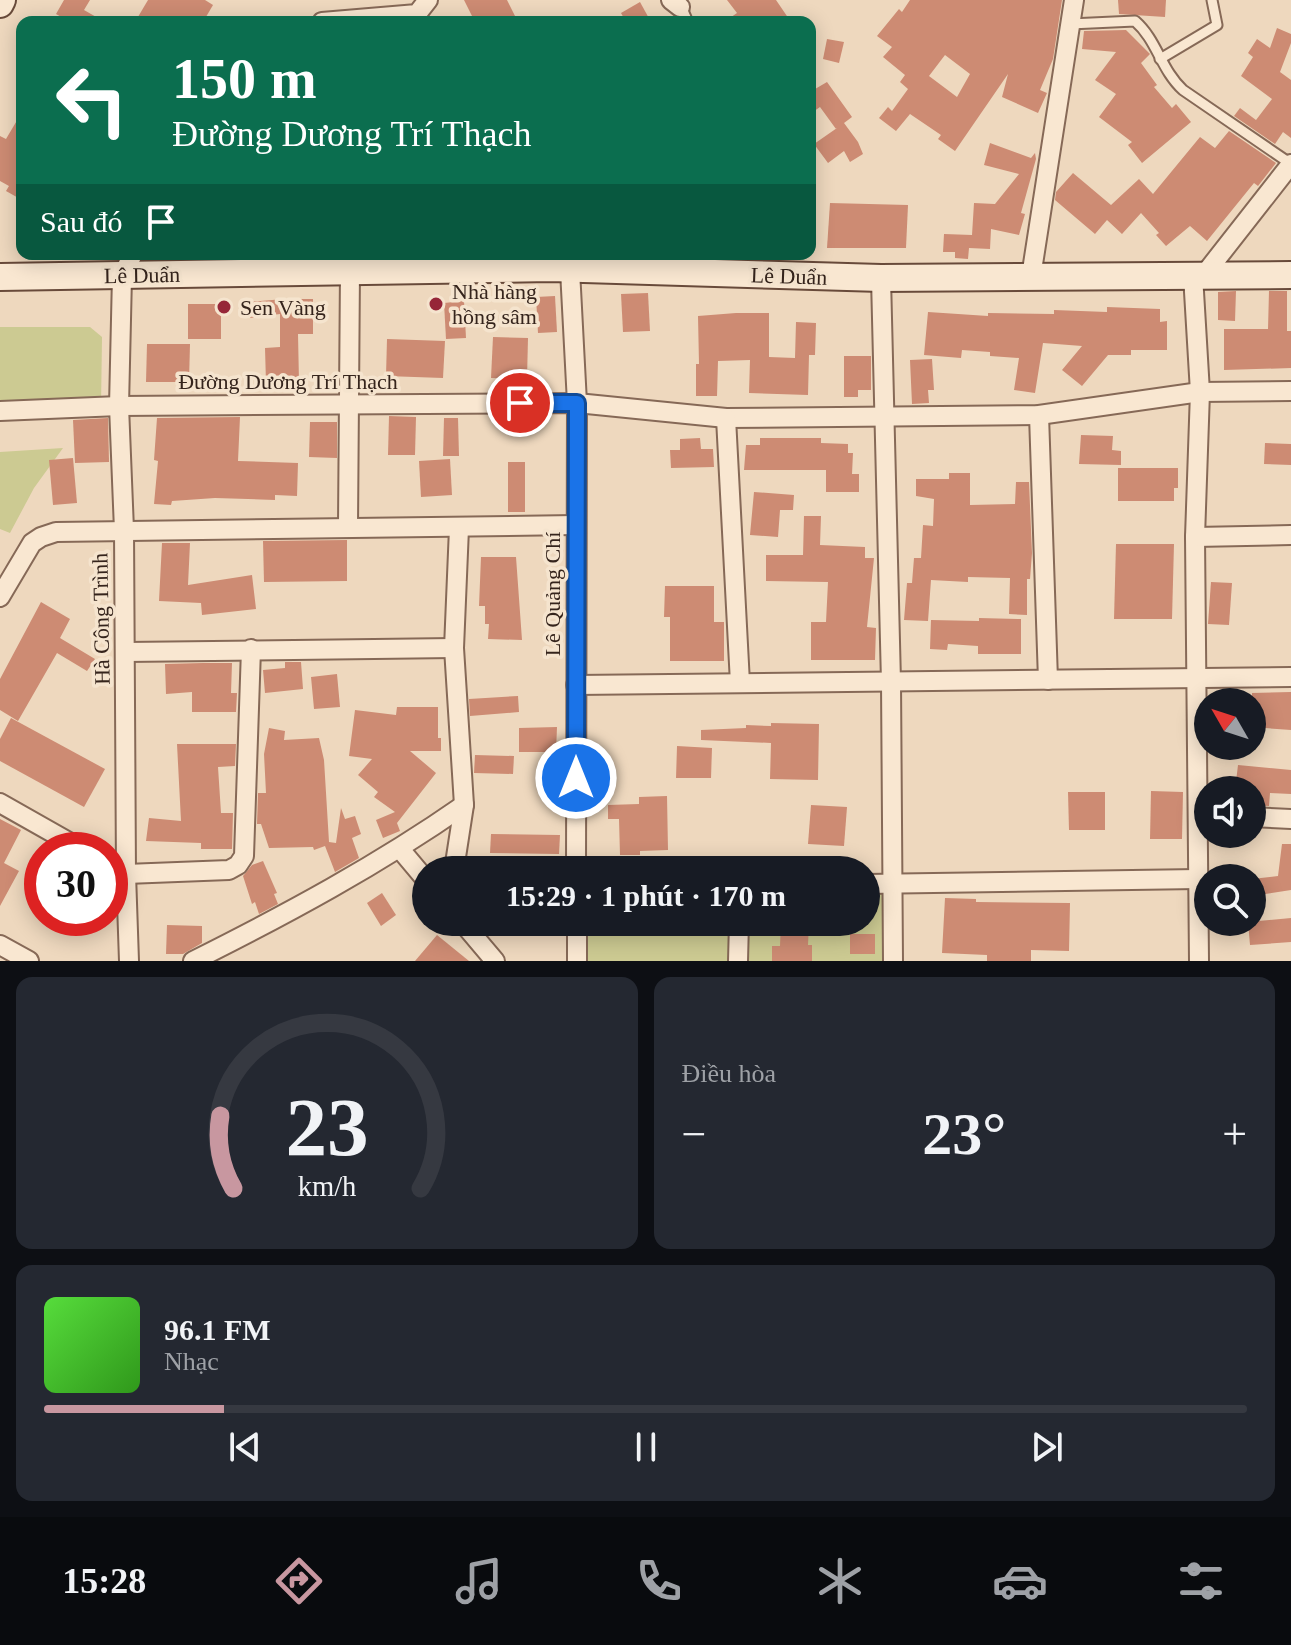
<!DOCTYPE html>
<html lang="vi">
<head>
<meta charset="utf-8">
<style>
	body { margin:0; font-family:Georgia,serif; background:#242831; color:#f1f3f6; height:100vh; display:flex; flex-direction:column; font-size:30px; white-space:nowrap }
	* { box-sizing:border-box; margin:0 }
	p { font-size:26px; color:#9ea1a6 }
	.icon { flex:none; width:44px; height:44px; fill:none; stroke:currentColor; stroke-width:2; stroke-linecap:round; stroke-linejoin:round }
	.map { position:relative; height:961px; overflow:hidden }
	.panel { display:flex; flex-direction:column; gap:16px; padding:16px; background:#0d0f14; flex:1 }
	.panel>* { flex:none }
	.banner { position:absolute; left:16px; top:16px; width:800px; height:244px; border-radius:16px; box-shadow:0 4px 20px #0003; background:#0b6e4f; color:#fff; overflow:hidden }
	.needle { width:52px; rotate:309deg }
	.tools { position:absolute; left:1194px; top:688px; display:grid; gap:16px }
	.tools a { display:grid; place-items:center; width:72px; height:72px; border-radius:50%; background:#171b24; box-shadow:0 4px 20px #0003; font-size:40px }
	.speed { position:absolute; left:24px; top:832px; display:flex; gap:16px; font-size:40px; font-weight:700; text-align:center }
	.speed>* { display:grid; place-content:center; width:104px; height:104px; border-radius:50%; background:#171b24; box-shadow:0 4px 20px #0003; line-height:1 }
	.speed .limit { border:12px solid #d22; background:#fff; color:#111 }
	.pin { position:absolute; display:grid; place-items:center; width:68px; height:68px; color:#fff; margin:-34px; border:4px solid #fff; border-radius:50%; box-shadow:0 2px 8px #0007 }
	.me { position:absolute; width:88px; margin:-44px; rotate:0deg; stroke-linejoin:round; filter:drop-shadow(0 0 6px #0008) }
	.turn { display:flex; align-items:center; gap:28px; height:168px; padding:0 24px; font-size:36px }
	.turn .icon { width:104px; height:104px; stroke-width:2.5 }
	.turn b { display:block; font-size:56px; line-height:68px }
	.then { display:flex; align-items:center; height:76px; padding:0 24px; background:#0003; gap:16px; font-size:30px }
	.big { font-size:60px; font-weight:600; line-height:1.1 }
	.panel .tile { flex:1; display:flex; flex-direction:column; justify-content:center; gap:12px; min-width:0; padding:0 28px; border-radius:16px; background:#242831 }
	.panel .dial { align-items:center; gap:0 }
	.dial svg { height:208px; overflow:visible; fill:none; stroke:#363941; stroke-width:7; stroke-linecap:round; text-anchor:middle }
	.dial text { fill:#f1f3f6; stroke:none }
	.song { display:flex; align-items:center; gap:24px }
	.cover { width:96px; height:96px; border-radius:12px; background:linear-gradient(135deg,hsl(110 70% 55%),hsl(110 70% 35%)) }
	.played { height:8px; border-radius:4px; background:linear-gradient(90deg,#c897a0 15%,#363941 15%) }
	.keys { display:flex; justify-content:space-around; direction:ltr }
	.heat { display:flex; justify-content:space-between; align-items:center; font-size:44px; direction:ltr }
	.panel .tiles { flex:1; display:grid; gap:16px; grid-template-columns:1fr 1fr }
	.tile:last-child { grid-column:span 2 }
	.trip { position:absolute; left:412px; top:856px; width:468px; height:80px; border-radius:40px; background:#171b24; box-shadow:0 4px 20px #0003; font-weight:600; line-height:80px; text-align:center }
	.menu { display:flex; height:128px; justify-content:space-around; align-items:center; background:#090b0e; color:#9ea1a6 }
	.menu .icon { width:56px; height:56px }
	.menu .on { color:#c897a0 }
	.menu b { font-size:36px; color:#f1f3f6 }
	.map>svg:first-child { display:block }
	.green { fill:#ccca92 }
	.building { fill:#cd8b73; fill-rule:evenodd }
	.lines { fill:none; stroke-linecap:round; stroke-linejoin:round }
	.service-casing { stroke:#866957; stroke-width:13 }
	.minor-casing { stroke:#866957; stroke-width:22 }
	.secondary-casing { stroke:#684a3a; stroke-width:30 }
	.service { stroke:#f9e7d1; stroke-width:9 }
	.minor { stroke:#f9e7d1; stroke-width:18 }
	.secondary { stroke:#f9e7d1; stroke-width:26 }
	.route-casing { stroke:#114b97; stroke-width:20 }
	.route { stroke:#1a73e8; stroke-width:14 }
	.poi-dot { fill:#962638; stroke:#f5e4ce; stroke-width:3 }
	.labels { text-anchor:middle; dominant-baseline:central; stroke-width:7; stroke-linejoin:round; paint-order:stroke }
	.street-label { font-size:22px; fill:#35241c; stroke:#f5e4ce }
	.poi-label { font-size:22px; fill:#35241c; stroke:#f5e4ce; text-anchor:start }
</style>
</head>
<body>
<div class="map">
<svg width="1291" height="961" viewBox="0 0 1291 961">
	<rect width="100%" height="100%" fill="#eed8be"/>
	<g class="green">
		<path d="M0,327h90l12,10 -1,70h-101z"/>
		<path d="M63,448l-29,40 -24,45 -10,-4v-77z"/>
		<path d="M866,890h26v71h-154l1,-39h127z"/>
		<path d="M577,922h156l1,39h-157z"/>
	</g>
	<g class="building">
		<path d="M64,0h26l-6,10 21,12h-35l-14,-8z"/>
		<path d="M148,0h57l8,5 -10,17h-68z"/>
		<path d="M464,0h43l11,22h-43z"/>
		<path d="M727,0h49l15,22h-67l13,-9z"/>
		<path d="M910,0h152l-9,59 -13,31 7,3 -9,20 -36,-16 6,-23 -53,77 -17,-12 3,-4 -31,-21 -14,17 -17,-13 9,-11 4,4 16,-22 -8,-7 5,-7 -22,-18 9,-10 -15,-11 22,-27 3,3zM945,55l25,19 -13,23 -28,-21z"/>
		<path d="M1118,0h48l-1,17 -46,-3z"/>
		<path d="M640,2l11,20h-25l-5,-9z"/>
		<path d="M1277,28l14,6v9l-11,29 11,8v58l-8,-6 -8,12 -41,-28 6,-8 16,12 16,-21 -31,-23 12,-19 -5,-4 9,-14 13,9z"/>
		<path d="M1126,30l24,24 -9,9 16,22 -3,2 18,21 4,-4 15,18 -49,41 -14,-18 4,-3 -33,-25 17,-23 -21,-14 21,-28 -34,-3 2,-18z"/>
		<path d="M827,39l17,3 -5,21 -16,-4z"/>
		<path d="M827,82l25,35 -8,6 14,19 5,12 -13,8 -6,-11 -16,12 -14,-19 23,-16 -1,1 -16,-22 -10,7v-22z"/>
		<path d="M22,112v88l-16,-9 3,-5 -9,-5v-45l6,3z"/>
		<path d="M1229,131l47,32 -18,23 -4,-3 -47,58 -17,-15 -24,20 -10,-11 3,-2 -18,-20 -19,21 -15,-14 -12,14 -40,-34 1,-8 17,-19 38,32 28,-26 14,15 47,-57 15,11z"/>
		<path d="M990,143l41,15 4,-5 1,6 -15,54 4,1 -6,21 -28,-6 -1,20 -21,-1 -1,11 -13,-1v-6h-12l1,-18 28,1 2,-32 21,1 24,-30 -35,-9z"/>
		<path d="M830,203l78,2 -2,43h-79z"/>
		<path d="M1236,291l-1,30 -17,-1v-28z"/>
		<path d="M1269,291h18v40h4v37l-67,2v-41h44z"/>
		<path d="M648,293l2,38 -27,1 -2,-38z"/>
		<path d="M555,296l2,36 -19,1 -2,-36z"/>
		<path d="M284,299h29v35h-15l1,48 -33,1 -1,-35 15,-1v-33l-30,4 -2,-16z"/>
		<path d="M464,301l2,37 -20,1 -2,-36z"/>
		<rect x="188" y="304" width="33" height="35"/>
		<path d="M1107,307l53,2v13l7,-1v29h-36v5h-23l-26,31 -20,-16 20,-24 -39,-3 -8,50 -21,-3 5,-32 -29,-2v-4l-28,-2 -1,8 -37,-3 4,-43 60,4v-3l66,1v-4l53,2z"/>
		<path d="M736,313h33v44l26,1 1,-36 20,1 -1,32h-6l-1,40 -59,-2 1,-33 -32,1 -1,35h-21v-32h3l-1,-48z"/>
		<path d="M493,337l35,1 -1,41 -36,-1z"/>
		<path d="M387,339l58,2 -2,37 -57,-2z"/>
		<path d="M147,344h43l-1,38h-43z"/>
		<path d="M844,356h27v34h-13v7h-14z"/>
		<path d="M932,359l2,31h-6l1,13 -17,1 -2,-44z"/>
		<path d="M389,416l27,1 -1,38h-27z"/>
		<path d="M240,417l-2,44 60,2 -1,33 -22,-1v5l-60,-2 -43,3 -1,4 -17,-1 4,-43 -4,-1 3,-42z"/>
		<path d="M108,418l1,44 -34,1 -2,-43z"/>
		<path d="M444,418h14l1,38h-16z"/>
		<path d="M310,422h27v36l-28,-1z"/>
		<path d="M1081,435l32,1 -1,14 9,1v14l-42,-1z"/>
		<path d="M700,438l1,11h12l1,18 -43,1 -1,-18h10v-11z"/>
		<path d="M760,438h61v5l27,1v9h5l-1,21h7v18h-33v-22h-82l2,-25h14z"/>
		<path d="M1265,443l26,1v21l-27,-1z"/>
		<path d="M73,458l4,45 -24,2 -4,-45z"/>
		<path d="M450,459l2,36 -31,2 -2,-36z"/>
		<rect x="508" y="462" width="17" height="50"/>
		<path d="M1118,468h60v20h-4v13h-56z"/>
		<path d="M949,473h21v32l45,-1 1,-22h13l3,71 -2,26h-3v36l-18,-1 1,-36 -42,-1v5l-37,-2 -3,41 -24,-1 3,-37h5l2,-25h7l2,-33 10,1 1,-27 -18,-3v-17h33z"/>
		<path d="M754,492l40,3 -1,15h-13l-2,27 -28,-2z"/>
		<path d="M804,516h17l-1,29 45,2v11h9l-7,69 9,1 -1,32h-64v-38h15l2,-40 -62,-1v-26h37z"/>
		<path d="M347,540v41l-83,1 -1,-41z"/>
		<path d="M162,543h28l-2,42 64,-10 4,34 -54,6 -1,-12 -42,-2z"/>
		<path d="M1116,544h58l-2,75h-58z"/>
		<path d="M481,557h35l6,83 -34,-1 1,-15h-4v-18h-6z"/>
		<path d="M1211,582l21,1 -3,42 -21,-1z"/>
		<path d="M665,586h49v36h10v39h-54v-44h-6z"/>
		<path d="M41,602l29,17 -10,19 35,21 -8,12 -30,-18 -39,68 -18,-11v-31z"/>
		<path d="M979,618l42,1v35h-43v-8l-30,-2 -1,6 -17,-1 1,-29 48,1z"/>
		<path d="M285,662h16l2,27 -38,4 -2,-23 22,-2z"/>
		<path d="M203,663h29l-1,30h6l-1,19h-44v-20l-26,2 -1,-30z"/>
		<path d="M337,674l3,33 -26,2 -3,-32z"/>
		<path d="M1291,692v38l-39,-3v-34z"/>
		<path d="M518,696l1,16 -49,4 -1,-17z"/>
		<path d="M397,707h41v31h3v13h-31l26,22 -39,50 3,8 -17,7 -7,-18 19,-8 -21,-15 4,-5 -20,-17 14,-16 -23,-3 6,-46 41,5z"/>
		<path d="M11,718l94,51 -21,38 -84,-46v-22z"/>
		<path d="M771,723l48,1 -1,56 -48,-1 1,-36 -70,-3v-10l45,-2v-3l25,1z"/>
		<path d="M557,727l-1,25h-37v-24z"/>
		<path d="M269,728l16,3 -1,9 35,-2 5,22 5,82 7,1 5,-35 4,11 10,-3 6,18 -9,4 7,20 -24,14 -10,-26 -11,4 -1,-3 -44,1 -8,-24h-4l1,-31h8l-2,-39z"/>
		<path d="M177,744h59l-1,22 -17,1 3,46h12l-1,36h-31v-6l-55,-2 3,-23 32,3z"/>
		<path d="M677,746l35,2 -1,30h-35z"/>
		<path d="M475,755l39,1 -1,18 -39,-1z"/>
		<path d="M1238,765l53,5v24l-21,-1 -1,13 -17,-1v-15h-17z"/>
		<path d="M1151,791l32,1 -1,47h-32z"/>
		<path d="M1068,792h37v38h-36z"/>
		<path d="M667,796l1,54 -28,1v4h-20l-1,-36h-11v-14l31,-1v-7z"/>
		<path d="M811,805l36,2 -3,39 -36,-2z"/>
		<path d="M0,819l21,11 -17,33 15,8 -19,35z"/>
		<path d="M491,834l69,1 -1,19 -69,-1z"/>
		<path d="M1282,844h9v46l-39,6v-17l26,-3z"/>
		<path d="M263,861l14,32 -3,1 4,10 -19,10 -4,-12 -3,2 -9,-28 9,-11z"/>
		<path d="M382,893l14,22 -15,11 -14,-23z"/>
		<path d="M945,898l31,1v3l94,1 -1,48 -38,-1v11h-44v-6l-45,-2z"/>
		<path d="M1291,918v24l-41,3 -2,-23z"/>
		<path d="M781,922h28l-1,23h4v16h-40v-15h8z"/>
		<path d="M167,925l35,1v17l-19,11h-17z"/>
		<rect x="850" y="934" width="25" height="20"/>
		<path d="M437,935l32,26h-54z"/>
	</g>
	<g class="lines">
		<g class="service-casing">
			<g id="service">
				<path d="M681,6l7,16"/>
				<path d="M1070,24l65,-3c22,19 26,49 48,69l108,74"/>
				<path d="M1160,59l57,-34 -5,-25"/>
			</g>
		</g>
		<g class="minor-casing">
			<g id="minor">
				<path d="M671,0l9,7"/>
				<path d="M322,22l95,-8 11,-14"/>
				<path d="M570,270l7,133 -1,467"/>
				<path d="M1193,275l7,117 -5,145 4,424"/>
				<path d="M1204,275l87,-111"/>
				<path d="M1031,277l43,-277"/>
				<path d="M881,278l10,404 2,279"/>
				<path d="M0,411l119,-5 458,-3 149,15 313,-3 161,-23 91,-1"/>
				<path d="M1039,415l9,265"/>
				<path d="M726,418l14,265"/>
				<path d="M348,526l2,-256"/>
				<path d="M1195,537l96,-2"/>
				<path d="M0,597l32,-54 9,-6 15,-5 519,-7"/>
				<path d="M126,652l328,-4"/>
				<path d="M576,685l715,-8"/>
				<path d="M0,803l83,47"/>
				<path d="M1252,817l39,2"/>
				<path d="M400,849l26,31"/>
				<path d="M110,865l16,9 103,-4 9,-5 6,-9 7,-207"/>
				<path d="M454,870l10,-65 -10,-157 5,-120"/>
				<path d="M866,884l332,-5"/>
				<path d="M462,922l33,39"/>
				<path d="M577,922v39"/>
				<path d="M0,945l29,16"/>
				<path d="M129,961l-3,-87 -2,-344 -5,-124 3,-130 11,-22"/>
				<path d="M193,961c94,-47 185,-96 271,-156"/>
				<path d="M738,961l1,-39"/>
			</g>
		</g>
		<g class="secondary-casing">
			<g id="secondary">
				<path d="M0,4l2,-4"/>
				<path d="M0,277l551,-9 330,10 410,-3"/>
			</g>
		</g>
		<use href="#service" class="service"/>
		<use href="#minor" class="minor"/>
		<use href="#secondary" class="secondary"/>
	</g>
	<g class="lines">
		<g class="route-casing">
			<path id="route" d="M520,403h57l-1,375"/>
		</g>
		<use href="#route" class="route"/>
	</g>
	<g class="poi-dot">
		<circle cx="436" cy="304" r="8"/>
		<circle cx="224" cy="307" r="8"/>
	</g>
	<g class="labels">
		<g class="street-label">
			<text transform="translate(142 275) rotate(-1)">Lê Duẩn</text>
			<text transform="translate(789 276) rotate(2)">Lê Duẩn</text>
			<text x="288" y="381">Đường Dương Trí Thạch</text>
			<text transform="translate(552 594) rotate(-90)">Lê Quảng Chí</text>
			<text transform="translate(101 619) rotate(-91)">Hà Công Trình</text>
		</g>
		<g class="poi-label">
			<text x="452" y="291">Nhà hàng<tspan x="452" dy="25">hồng sâm</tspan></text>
			<text x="240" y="307">Sen Vàng</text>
		</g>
	</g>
</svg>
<div class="tools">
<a><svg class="needle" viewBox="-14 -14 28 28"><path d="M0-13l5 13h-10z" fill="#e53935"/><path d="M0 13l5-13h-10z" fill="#9ea1a6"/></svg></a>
<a><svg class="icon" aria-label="sound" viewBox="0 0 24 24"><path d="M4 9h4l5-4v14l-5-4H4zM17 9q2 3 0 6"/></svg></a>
<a><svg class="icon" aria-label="search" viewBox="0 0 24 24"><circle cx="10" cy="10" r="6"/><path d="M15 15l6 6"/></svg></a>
</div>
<div class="speed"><div class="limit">30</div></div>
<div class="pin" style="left:520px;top:403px;background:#d93025"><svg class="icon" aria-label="arrive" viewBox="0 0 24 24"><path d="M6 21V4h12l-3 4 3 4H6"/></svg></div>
<svg class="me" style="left:576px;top:778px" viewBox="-20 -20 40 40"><circle r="17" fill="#1a73e8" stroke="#fff" stroke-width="3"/><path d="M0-11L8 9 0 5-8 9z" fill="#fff"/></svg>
<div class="trip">15:29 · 1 phút · 170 m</div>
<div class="banner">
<div class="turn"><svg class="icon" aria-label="left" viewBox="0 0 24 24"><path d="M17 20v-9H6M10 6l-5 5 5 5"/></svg><div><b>150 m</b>Đường Dương Trí Thạch</div></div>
<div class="then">Sau đó<svg class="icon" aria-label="arrive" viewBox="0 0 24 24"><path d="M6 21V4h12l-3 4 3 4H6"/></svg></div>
</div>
</div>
<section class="panel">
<div class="tiles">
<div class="tile dial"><svg viewBox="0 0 100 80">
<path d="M14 69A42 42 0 1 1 86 69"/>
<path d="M14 69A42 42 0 0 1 9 41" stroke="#c897a0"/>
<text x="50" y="56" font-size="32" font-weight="700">23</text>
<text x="50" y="72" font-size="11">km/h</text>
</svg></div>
<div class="tile"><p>Điều hòa</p>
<div class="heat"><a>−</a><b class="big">23°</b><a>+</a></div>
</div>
<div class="tile">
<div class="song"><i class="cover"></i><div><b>96.1 FM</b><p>Nhạc</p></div></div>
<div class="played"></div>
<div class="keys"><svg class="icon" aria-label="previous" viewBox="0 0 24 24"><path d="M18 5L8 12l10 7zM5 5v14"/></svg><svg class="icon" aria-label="pause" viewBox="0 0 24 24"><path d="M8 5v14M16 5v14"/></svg><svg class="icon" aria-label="next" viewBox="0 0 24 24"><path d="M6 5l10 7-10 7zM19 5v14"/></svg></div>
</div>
</div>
</section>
<nav class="menu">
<b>15:28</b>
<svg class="icon on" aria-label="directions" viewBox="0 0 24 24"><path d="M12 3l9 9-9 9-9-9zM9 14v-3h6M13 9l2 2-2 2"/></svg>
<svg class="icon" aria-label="music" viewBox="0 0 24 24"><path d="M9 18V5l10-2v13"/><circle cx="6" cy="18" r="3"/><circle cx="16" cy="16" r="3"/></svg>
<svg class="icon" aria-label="phone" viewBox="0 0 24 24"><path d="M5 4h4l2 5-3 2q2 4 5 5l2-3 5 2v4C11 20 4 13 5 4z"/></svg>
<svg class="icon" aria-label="climate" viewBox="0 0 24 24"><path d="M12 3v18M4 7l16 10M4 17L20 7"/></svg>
<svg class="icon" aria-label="car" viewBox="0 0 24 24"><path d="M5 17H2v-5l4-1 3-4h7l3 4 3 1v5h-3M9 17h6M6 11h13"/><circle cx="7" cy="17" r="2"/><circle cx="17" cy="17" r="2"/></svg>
<svg class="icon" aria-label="filters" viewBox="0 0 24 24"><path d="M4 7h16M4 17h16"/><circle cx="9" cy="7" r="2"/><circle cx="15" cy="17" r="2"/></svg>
</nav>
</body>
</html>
